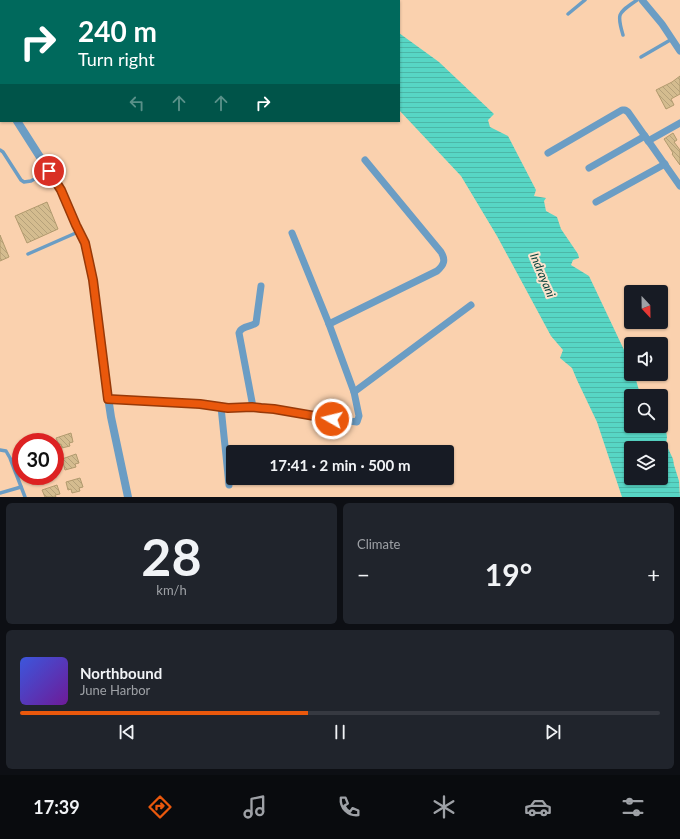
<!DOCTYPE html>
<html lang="en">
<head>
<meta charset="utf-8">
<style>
	body { margin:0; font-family:Lato,sans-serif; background:#20242c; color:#f1f3f6; height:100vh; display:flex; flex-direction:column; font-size:15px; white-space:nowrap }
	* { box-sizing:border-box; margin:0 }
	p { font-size:13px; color:#9ea1a6 }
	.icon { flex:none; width:22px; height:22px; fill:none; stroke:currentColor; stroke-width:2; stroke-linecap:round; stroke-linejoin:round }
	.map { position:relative; height:497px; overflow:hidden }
	.panel { display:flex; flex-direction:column; gap:6px; padding:6px; background:#0d0f14; flex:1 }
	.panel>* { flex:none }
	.hud { position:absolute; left:0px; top:0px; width:400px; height:122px; box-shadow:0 1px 3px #0004; background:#00695c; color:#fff; overflow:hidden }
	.needle { width:26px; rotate:158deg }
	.tools { position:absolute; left:624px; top:285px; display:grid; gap:8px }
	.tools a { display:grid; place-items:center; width:44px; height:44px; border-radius:4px; background:#171b24; box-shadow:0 1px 3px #0004; font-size:20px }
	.speed { position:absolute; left:12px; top:433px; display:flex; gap:8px; font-size:20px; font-weight:700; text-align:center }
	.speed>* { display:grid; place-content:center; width:52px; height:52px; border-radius:50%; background:#171b24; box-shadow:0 1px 3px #0004; line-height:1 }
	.speed .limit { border:6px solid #d22; background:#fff; color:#111 }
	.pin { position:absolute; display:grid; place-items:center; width:34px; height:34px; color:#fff; margin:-17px; border:2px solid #fff; border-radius:50%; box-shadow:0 1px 4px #0007 }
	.me { position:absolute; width:44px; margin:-22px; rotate:278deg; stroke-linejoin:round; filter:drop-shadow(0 0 3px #0008) }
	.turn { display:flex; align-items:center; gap:14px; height:84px; padding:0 12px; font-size:18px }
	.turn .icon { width:52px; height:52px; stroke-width:2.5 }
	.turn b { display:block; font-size:28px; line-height:34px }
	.lanes { display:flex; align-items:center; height:38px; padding:0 12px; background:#0003; justify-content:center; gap:20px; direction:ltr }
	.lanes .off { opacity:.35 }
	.big { font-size:30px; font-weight:700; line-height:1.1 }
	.panel .tile { flex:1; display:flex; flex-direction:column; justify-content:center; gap:6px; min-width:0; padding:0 14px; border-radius:6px; background:#20242c }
	.panel .dial { align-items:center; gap:0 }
	.dial b { font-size:52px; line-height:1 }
	.song { display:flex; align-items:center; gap:12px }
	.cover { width:48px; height:48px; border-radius:6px; background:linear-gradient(135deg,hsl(230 70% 55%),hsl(280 70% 35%)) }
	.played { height:4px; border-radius:2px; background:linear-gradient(90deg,#ea580c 45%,#363941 45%) }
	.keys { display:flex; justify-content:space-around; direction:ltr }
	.heat { display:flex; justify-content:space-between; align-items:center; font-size:22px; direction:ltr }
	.panel .tiles { flex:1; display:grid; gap:6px; grid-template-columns:1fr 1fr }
	.tile:last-child { grid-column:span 2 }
	.trip { position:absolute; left:226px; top:445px; width:228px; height:40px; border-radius:4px; background:#171b24; box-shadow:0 1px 3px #0004; font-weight:700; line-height:40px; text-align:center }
	.tabs { display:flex; height:64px; justify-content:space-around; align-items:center; background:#090b0e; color:#9ea1a6 }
	.tabs .icon { width:28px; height:28px }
	.tabs .active { color:#ea580c }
	.tabs b { font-size:18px; color:#f1f3f6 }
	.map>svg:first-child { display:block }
	.water { fill:url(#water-rules); fill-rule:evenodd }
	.building { fill:url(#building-back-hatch); stroke:#b19a6e }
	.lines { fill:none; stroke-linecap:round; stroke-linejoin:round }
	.service { stroke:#6b9dc4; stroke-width:3.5 }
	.minor { stroke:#6b9dc4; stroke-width:7 }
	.tertiary { stroke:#6b9dc4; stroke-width:8 }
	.route-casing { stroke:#983908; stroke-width:10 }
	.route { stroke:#ea580c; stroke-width:7 }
	.labels { text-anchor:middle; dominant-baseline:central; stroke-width:4; stroke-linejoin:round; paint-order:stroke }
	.water-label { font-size:12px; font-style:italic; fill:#023f39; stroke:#fbe2cd }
</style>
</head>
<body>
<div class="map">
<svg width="680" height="497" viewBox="0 0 680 497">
	<defs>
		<pattern id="water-rules" width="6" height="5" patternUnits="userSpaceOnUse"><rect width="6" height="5" fill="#57d6c5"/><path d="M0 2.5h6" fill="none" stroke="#4cb7a8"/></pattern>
		<pattern id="building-back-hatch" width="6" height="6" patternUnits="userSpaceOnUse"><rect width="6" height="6" fill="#d4bc8f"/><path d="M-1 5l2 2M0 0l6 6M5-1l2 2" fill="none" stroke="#b6a17a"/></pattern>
	</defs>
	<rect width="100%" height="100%" fill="#fad1ae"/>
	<g class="water">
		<path d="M179,0h168l1,1h-166z"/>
		<path d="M399,33l40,29 55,52 -6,6 2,7 18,9 28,54 -2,6 12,2 -2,3 2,10 11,6 4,12 17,25 1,4 -6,2 -2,5 18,11 36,76 4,12 2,1v9h11l-6,6 2,7 3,9h-10v30h30v-2h4l2,13 -1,7 7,15 1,6 5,16 1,16h-58l-25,-75 -20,-42 -5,-12 -12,-10 3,-8 -12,-14 -54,-100 -36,-60 -62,-66zM631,448h30v30h-30z"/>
	</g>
	<g class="building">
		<path d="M680,76v18l-9,5 3,6 -8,4 -10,-19 16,-8z"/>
		<path d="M673,133l4,7 -3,2 6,8v15l-8,-11 1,-1 -9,-14z"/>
		<path d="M47,202l11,27 -31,14 -12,-27z"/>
		<path d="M0,235l9,22 -9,4z"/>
		<path d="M71,433l2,9 -4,1 1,3 -8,2 -1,-4 -2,1 -3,-7z"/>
		<path d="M76,454l3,9 -4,1 1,3 -11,3 -3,-11z"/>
		<path d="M80,478l3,9 -4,1 1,3 -8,2 -1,-4 -3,1 -2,-8z"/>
		<path d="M57,485l3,9 -5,1 1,2h-11l-3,-7z"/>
	</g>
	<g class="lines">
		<g class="service">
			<path d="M568,14l17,-14"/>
			<path d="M623,35c-7,-23 -4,-22 14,-35"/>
			<path d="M641,57l31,-18"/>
			<path d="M0,114h1"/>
			<path d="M0,150l3,2 18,28 3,2 7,-1 17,-10"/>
			<path d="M28,254l50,-22"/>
			<path d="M0,450l6,1 4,7 15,39"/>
			<path d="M0,493l21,-6"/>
		</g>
		<g class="minor">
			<path d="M642,0l20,24 18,27"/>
			<path d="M648,141l32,-18"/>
			<path d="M548,153l74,-43h3l3,2 52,74"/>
			<path d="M589,168l56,-32"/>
			<path d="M596,202l69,-38"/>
			<path d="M292,233l37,91 25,68"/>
			<path d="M329,324l108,-53c7,-6 9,-11 4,-19l-76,-92"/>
			<path d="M108,399l92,5 28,4 25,-1h8l13,2 45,8 38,5 2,-6 -5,-24 117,-87"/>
			<path d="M221,407l8,78"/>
			<path d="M253,407l-14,-74c2,-7 12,-6 17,-10l5,-37"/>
		</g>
		<g class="tertiary">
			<path d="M0,94l1,2"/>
			<path d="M17,121l44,69 15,35 9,18 8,37 11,90 7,47 17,80"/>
		</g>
	</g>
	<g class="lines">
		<g class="route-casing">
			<path id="route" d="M49,171l12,19 15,35 9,18 8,37 15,119 92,5 28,4 24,-1 9,1 13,1 58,10"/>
		</g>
		<use href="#route" class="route"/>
	</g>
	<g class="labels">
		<g class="water-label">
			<text transform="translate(543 275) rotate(67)">Indrayani</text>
		</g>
	</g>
</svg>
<div class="tools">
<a><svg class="needle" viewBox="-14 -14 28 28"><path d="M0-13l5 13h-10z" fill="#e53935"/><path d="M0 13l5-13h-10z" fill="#9ea1a6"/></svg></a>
<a><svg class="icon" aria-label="sound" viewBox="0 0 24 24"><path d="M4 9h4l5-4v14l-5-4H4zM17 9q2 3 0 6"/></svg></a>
<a><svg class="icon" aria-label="search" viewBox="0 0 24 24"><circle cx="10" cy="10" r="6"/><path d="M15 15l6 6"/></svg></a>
<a><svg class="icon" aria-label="layers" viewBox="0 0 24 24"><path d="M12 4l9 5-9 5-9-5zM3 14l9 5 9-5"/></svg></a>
</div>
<div class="speed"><div class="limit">30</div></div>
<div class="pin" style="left:49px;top:171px;background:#d93025"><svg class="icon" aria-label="arrive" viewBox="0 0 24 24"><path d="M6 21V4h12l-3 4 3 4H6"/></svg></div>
<svg class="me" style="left:332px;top:419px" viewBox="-20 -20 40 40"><circle r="17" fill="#ea580c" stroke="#fff" stroke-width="3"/><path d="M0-11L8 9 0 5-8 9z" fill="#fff"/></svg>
<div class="trip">17:41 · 2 min · 500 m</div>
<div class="hud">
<div class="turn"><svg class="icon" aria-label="right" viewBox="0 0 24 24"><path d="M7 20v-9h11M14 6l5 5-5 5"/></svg><div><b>240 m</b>Turn right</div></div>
<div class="lanes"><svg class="icon off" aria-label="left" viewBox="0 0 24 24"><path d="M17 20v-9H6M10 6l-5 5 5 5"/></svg><svg class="icon off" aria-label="ahead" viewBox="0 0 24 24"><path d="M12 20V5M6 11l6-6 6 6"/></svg><svg class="icon off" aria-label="ahead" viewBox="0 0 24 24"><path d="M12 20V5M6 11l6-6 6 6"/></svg><svg class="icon" aria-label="right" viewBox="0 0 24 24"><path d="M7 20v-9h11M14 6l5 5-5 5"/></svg></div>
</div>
</div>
<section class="panel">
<div class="tiles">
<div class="tile dial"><b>28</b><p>km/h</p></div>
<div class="tile"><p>Climate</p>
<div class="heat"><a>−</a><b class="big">19°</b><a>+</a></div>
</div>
<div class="tile">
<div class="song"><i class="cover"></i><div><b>Northbound</b><p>June Harbor</p></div></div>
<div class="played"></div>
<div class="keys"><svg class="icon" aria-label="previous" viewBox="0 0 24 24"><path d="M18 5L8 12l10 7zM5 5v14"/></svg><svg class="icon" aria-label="pause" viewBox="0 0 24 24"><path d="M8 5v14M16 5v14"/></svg><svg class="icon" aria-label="next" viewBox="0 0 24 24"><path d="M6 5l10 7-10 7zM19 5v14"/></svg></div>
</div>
</div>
</section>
<nav class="tabs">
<b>17:39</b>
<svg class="icon active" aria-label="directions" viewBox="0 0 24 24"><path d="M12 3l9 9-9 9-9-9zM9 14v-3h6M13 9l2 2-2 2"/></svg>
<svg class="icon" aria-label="music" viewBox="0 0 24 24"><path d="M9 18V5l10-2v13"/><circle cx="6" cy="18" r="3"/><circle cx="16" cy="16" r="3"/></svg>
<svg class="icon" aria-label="phone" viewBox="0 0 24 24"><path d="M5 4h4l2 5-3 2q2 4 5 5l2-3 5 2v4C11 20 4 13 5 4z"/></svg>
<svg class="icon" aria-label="climate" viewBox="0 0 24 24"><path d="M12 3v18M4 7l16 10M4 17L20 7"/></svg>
<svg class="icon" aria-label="car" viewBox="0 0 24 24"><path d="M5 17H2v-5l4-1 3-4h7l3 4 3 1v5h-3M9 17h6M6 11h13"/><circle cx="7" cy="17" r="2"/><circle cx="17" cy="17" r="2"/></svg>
<svg class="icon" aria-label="filters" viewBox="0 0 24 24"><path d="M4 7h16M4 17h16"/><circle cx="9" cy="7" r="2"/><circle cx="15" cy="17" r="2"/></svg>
</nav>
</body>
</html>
